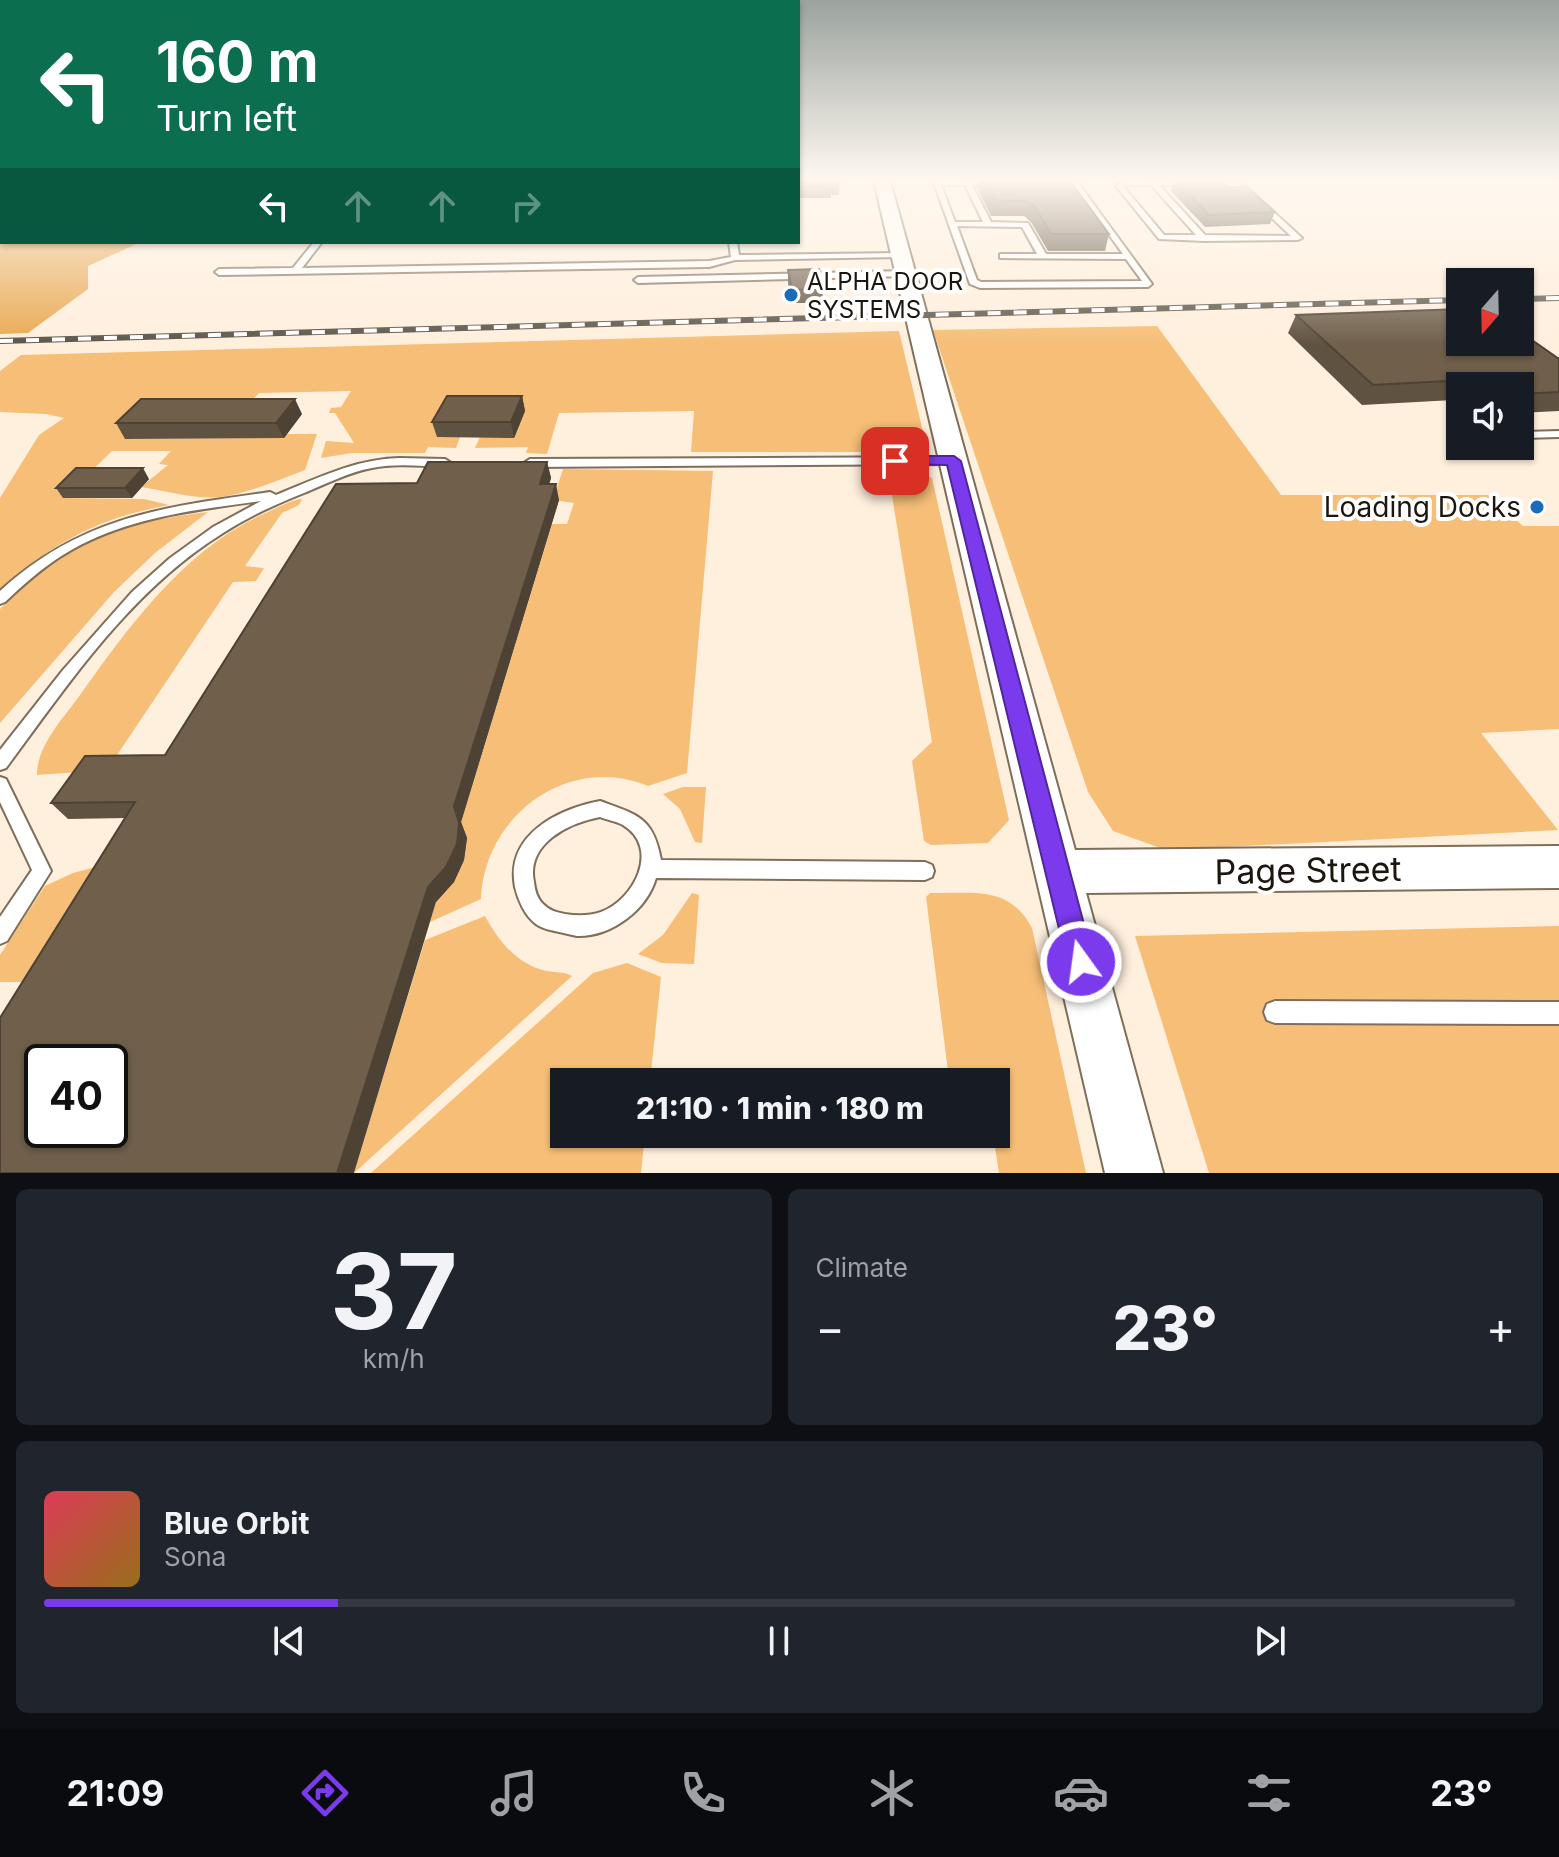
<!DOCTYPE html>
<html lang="en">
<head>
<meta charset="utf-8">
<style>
	body { margin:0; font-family:Inter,sans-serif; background:#20242c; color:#f1f3f6; height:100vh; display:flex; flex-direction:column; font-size:30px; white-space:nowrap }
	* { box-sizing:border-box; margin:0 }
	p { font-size:26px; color:#9ea1a6 }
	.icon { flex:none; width:44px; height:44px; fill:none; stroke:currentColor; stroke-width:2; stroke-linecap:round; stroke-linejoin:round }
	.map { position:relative; height:1173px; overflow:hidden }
	.side { display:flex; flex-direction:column; gap:16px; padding:16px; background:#0d0f14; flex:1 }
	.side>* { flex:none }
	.hud { position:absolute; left:0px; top:0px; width:800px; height:244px; box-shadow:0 2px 6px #0004; background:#0b6e4f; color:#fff; overflow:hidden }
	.needle { width:52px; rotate:200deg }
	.fabs { position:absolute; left:1446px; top:268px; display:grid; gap:16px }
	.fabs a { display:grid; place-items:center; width:88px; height:88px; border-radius:0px; background:#171b24; box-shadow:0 2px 6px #0004; font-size:40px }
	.speed { position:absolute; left:24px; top:1044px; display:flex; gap:16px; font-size:40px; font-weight:700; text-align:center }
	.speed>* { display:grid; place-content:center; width:104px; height:104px; border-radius:50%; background:#171b24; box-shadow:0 2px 6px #0004; line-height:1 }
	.speed .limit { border:4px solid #111; border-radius:12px; background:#fff; color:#111 }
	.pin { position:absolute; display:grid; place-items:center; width:68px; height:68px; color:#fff; margin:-34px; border-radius:16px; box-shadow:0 4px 12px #0006 }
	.me { position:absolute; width:88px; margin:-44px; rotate:346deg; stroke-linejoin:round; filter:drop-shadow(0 0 6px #0008) }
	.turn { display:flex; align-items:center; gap:28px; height:168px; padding:0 24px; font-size:36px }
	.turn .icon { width:104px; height:104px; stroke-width:2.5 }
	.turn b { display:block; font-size:56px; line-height:68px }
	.lanes { display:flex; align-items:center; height:76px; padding:0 24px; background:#0003; justify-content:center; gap:40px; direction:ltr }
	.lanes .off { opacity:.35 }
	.big { font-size:60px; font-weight:800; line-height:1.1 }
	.side .tile { flex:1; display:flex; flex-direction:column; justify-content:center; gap:12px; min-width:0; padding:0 28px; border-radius:12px; background:#20242c }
	.side .dial { align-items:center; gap:0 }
	.dial b { font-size:104px; line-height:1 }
	.song { display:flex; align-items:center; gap:24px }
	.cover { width:96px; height:96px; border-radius:12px; background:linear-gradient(135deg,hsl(350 70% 55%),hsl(40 70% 35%)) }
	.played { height:8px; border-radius:4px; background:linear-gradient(90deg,#7c3aed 20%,#363941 20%) }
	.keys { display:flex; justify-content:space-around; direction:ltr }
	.heat { display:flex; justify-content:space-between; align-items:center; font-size:44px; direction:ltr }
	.side .tiles { flex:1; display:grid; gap:16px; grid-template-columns:1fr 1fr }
	.tile:last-child { grid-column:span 2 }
	.trip { position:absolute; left:550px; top:1068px; width:460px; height:80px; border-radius:0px; background:#171b24; box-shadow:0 2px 6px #0004; font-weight:800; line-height:80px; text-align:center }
	.tabs { display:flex; height:128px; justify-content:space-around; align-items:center; background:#090b0e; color:#9ea1a6 }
	.tabs .icon { width:56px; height:56px }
	.tabs .on { color:#7c3aed }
	.tabs b { font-size:36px; color:#f1f3f6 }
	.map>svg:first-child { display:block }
	.green { fill:#f6be77 }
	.forest { fill:#e9a954 }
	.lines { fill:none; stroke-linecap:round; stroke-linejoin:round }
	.service-casing { stroke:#7e6e5a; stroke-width:4 }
	.tertiary-casing { stroke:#7e6e5a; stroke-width:4 }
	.service { fill:#fff; fill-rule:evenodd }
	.tertiary { fill:#fff; fill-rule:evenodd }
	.rail-casing { stroke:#5e554a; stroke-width:6 }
	.rail { stroke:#fff; stroke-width:4; stroke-dasharray:13; stroke-linecap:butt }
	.wall { fill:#5f5240 }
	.shaded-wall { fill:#4e4234 }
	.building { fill:#6f5f4b; stroke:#4e4234; stroke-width:2; fill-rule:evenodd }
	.route { fill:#7c3aed; stroke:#51269a; stroke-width:2 }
	.poi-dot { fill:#186cba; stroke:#fff; stroke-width:3 }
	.labels { text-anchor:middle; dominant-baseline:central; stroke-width:8; stroke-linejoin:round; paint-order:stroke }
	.far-poi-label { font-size:24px; fill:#1c160e; stroke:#fff; text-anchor:start }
	.poi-label { font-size:28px; fill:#1c160e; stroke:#fff; text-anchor:end }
	.near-street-label { font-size:34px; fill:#1c160e; stroke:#fff }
</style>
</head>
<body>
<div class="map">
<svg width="1559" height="1173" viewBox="0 0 1559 1173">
	<rect width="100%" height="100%" fill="#ffefdd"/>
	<g class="green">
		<path d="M1157,326l124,169h207l35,31h36v203l-78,4 77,97 -392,20 -53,-19 -25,-39 -155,-462z"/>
		<path d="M899,331l25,105 -7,11 -14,5h-212l3,-41 -135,2 -12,41 -21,-1 2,-6 -53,1 5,-11h-20l-4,11 -28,-1 -3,6h-73l-31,5 5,-17 28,2 -19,-30h-6l2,-5 10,-1 10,-16 -92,2 -19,21 -113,25 156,-1 4,-4h30l-12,36c-27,10 -56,23 -84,27 -25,3 -58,-7 -80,-10l27,-22 -9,-1 12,-13h-59l-48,47 80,1 25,6c-71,13 -115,37 -169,85v-92l39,-63 25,-17 -18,-4 -46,-2v-41l21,-16z"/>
		<path d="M563,469l150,2 -26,302 -39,13c-80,-33 -164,30 -167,113l-51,23 6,-20 18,-20 10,-22 3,-22 -6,-16 91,-298h15l7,-21 -21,-3z"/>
		<path d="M915,470l17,8 77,342 -21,23 -57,2 -7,-4 -12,-80 20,-19 -44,-271z"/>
		<path d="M302,499l-3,6 -17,8 -37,53 19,2 -8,13 -23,1 -126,188 -70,5c0,-30 26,-56 43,-80 50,-70 106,-148 188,-183 11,-5 23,-12 34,-13z"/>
		<path d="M208,512l-53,41 -41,39 -114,131v-114c63,-65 119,-87 208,-97z"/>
		<path d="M683,787h23l-4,56 -7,-1 -15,-33 -17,-15z"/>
		<path d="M103,865l-74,117h-29v-27l45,-69 28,-13z"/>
		<path d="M692,893l7,2 -5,69 -32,-1 -24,-9 25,-19z"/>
		<path d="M930,893c44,1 79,-8 102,35l54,245h-87l-6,-39h3v-52l-47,-3 -23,-182z"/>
		<path d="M485,916c13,24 33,50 62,55 9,2 17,0 25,5l-218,197 71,-233z"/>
		<path d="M1559,926v247h-350l-74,-237z"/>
		<path d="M627,963l34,14 -11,105h-86v52h81l-4,39h-270l222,-200z"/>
	</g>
	<path class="forest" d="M0,181l2,61h139l-53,24v23l-60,44 -28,1z"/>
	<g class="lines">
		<g class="service-casing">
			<g id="service">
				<path d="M937,181l141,2 74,101 -4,3 -168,1 -10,-4 -36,-101zM1046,184l28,2 49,68h-77l-18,-31 -37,-1 -19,-37zM941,185h24l18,37h-28zM957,226l65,1 15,27h-37v4l126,1 16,22 -161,1 -4,-2z"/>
				<path d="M1124,181l69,1 -2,3h-32l46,50 86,1 -50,-47 -26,-8h10l20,5 57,52 -4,2 -94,1 -45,-2 -43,-53zM1125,185h26l45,50h-32l-41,-49z"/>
				<path d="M314,242h8l-20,26 407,-7 22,-4 -2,-15h8l2,13 162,-2 4,2 -4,2 -166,3 -26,7 -490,8 -4,-3 4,-3 74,-1z"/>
				<path d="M906,271l4,3 -1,2 -271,7 -4,-3 4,-3z"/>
				<path d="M1559,431v6l-39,1v-6z"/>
				<path d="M954,457l4,1v6l-428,3 -6,-4 6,-4z"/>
				<path d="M399,458l46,1 6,4 -6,4c-24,-1 -49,-4 -73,1 -23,4 -46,16 -68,25 -28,11 -56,24 -81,40 -92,57 -154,150 -217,235l-6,2v-20l63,-80 69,-78 38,-34 43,-31 48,-26c-67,9 -139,17 -198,54 -21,13 -40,30 -58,47l-5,2v-13c82,-75 164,-84 270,-99l6,3c40,-16 79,-36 123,-37z"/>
				<path d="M0,777l6,2 45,92 -44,70 -7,3v-27l32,-47 -32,-68z"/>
				<path d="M600,801c38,14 53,16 61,59l264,2 7,3 2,6 -2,6 -7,3 -269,-2c-9,32 -45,59 -79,58 -6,-1 -12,-3 -18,-4 -8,-2 -16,-3 -23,-8 -11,-8 -18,-24 -21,-37 -10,-52 43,-78 85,-86zM600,817c7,3 16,4 23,8 38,23 11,75 -22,87 -12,4 -24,4 -36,2 -9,-2 -15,-3 -22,-10 -6,-6 -8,-13 -9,-22 -8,-38 34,-59 66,-65z"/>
				<path d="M1275,1001l284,1v22l-284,-1 -8,-3 -3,-8 3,-8z"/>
			</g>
		</g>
		<g class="tertiary-casing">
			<path id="tertiary" d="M874,181h16l185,669 484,-4v42l-473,5 77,280h-58z"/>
		</g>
		<use href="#service" class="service"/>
		<use href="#tertiary" class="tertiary"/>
		<g class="rail-casing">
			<g id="rail">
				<path d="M1520,299l39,-1"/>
				<path d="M0,341l1460,-41"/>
			</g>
		</g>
		<use href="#rail" class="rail"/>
	</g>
	<g class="wall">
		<path d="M798,181l42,3 -1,11h-8v3h-33z"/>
		<path d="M979,181h91l39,53 -4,17h-57l-17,-29 -7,-6h-33l-13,-26z"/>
		<path d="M1174,181h46l7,6 48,25 -5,12 -65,3 -34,-36z"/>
		<path d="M788,270l35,19 -1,14h-30l-4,-20z"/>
		<path d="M1296,315l263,44v52l-39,2v-27h-60v20l-7,-6 -91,5 -74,-72z"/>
		<path d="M522,396l3,15 -11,27 -77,-1 -5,-15z"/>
		<path d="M302,414l-18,24 -159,1 -9,-16z"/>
		<path d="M547,462l4,16 -2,6 10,16 -98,322 6,16 -3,22 -10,22 -18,20 -311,-84 -57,1 -17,-16 114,-48 252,-272z"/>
		<path d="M149,479l-17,19h-69l-7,-10z"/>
	</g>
	<g class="shaded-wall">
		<path d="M522,396l3,15 -11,27 -3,-16z"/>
		<path d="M295,399l7,15 -18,24 -8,-15z"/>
		<path d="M547,462l4,16 -7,22 -4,-16z"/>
		<path d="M143,468l6,11 -17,19 -7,-10z"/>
		<path d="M556,484l3,16 -98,322 6,16 -3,22 -10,22 -18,20 -82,271h-17z"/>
	</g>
	<g class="building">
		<path d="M798,181h41l1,3h-9v3h-33z"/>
		<path d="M983,181h87l39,53h-58l-17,-29 -7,-4 -33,-1z"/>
		<path d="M1176,181h44l7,6h20l28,25 -66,3z"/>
		<path d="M819,269l4,20 -31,1 -4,-20z"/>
		<path d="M1460,309v33h60v-3l9,-1 30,21v33l-39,2v-8h-48l-7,-6 -92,5 -77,-70z"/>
		<path d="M447,396h75l-11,26h-79z"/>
		<path d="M141,399h154l-19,24h-160z"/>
		<path d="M428,462h119l-7,22h16l-102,322 5,17 -2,21 -11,23 -18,20 -91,286h-337v-155l135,-216 -84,1 34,-47 80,-1 171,-271 81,-1zM42,1062h68v68h-68z"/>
		<path d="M76,468h67l-18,20h-69z"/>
	</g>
	<linearGradient id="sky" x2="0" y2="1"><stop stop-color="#9aa39e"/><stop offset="0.52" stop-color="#fff8f0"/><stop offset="1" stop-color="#fff8f0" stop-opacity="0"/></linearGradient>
	<rect width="1559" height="345" fill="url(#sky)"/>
	<path class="route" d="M895,456h59l7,5 133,501 -4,10 -9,4 -10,-4 -4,-10 -120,-497 -57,-1v-6z"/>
	<g class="poi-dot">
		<circle cx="791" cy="295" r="8"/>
		<circle cx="1537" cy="507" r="8"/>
	</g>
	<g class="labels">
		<g class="far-poi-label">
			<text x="807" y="281">ALPHA DOOR<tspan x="807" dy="28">SYSTEMS</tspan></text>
		</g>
		<g class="poi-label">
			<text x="1521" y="507">Loading Docks</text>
		</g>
		<g class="near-street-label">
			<text transform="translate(1308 870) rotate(-1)">Page Street</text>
		</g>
	</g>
</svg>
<div class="fabs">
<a><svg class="needle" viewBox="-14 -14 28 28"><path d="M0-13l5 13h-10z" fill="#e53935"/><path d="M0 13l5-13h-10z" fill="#9ea1a6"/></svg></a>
<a><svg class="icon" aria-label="sound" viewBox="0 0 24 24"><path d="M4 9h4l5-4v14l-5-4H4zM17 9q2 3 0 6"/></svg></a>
</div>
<div class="speed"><div class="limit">40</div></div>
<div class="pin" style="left:895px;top:461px;background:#d93025"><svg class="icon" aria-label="arrive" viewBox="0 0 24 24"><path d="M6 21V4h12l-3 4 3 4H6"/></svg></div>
<svg class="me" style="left:1081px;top:962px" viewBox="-20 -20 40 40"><circle r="17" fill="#7c3aed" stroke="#fff" stroke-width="3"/><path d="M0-11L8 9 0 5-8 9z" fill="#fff"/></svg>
<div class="trip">21:10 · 1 min · 180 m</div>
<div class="hud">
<div class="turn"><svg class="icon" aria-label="left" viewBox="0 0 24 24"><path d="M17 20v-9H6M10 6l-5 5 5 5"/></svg><div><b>160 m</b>Turn left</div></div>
<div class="lanes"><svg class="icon" aria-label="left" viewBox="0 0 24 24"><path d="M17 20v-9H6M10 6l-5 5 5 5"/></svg><svg class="icon off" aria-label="ahead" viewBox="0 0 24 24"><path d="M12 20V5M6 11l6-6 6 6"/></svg><svg class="icon off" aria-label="ahead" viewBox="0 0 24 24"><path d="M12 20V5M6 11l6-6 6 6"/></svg><svg class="icon off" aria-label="right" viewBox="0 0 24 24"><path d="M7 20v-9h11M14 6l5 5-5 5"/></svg></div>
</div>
</div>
<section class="side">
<div class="tiles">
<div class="tile dial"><b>37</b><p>km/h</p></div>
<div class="tile"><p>Climate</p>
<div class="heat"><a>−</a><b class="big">23°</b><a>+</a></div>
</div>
<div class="tile">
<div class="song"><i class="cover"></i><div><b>Blue Orbit</b><p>Sona</p></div></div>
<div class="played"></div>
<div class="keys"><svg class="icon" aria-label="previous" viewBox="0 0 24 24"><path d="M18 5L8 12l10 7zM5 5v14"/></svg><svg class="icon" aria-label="pause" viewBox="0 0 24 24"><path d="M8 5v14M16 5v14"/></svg><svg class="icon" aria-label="next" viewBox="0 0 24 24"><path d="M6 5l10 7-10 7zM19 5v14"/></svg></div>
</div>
</div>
</section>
<nav class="tabs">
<b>21:09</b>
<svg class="icon on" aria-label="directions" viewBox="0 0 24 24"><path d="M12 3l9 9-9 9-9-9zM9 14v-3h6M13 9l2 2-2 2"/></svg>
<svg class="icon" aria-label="music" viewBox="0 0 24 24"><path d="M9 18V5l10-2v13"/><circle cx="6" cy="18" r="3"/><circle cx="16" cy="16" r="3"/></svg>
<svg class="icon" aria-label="phone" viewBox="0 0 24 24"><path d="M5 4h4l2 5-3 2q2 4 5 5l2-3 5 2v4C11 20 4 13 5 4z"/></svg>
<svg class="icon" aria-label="climate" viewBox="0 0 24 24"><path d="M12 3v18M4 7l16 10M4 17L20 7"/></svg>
<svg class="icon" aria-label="car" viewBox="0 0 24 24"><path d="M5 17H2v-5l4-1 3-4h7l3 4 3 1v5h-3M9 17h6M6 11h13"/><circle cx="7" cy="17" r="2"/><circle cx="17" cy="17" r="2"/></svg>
<svg class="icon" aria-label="filters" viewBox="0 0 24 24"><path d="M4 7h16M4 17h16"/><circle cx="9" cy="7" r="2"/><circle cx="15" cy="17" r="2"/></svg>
<b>23°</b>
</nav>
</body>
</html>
